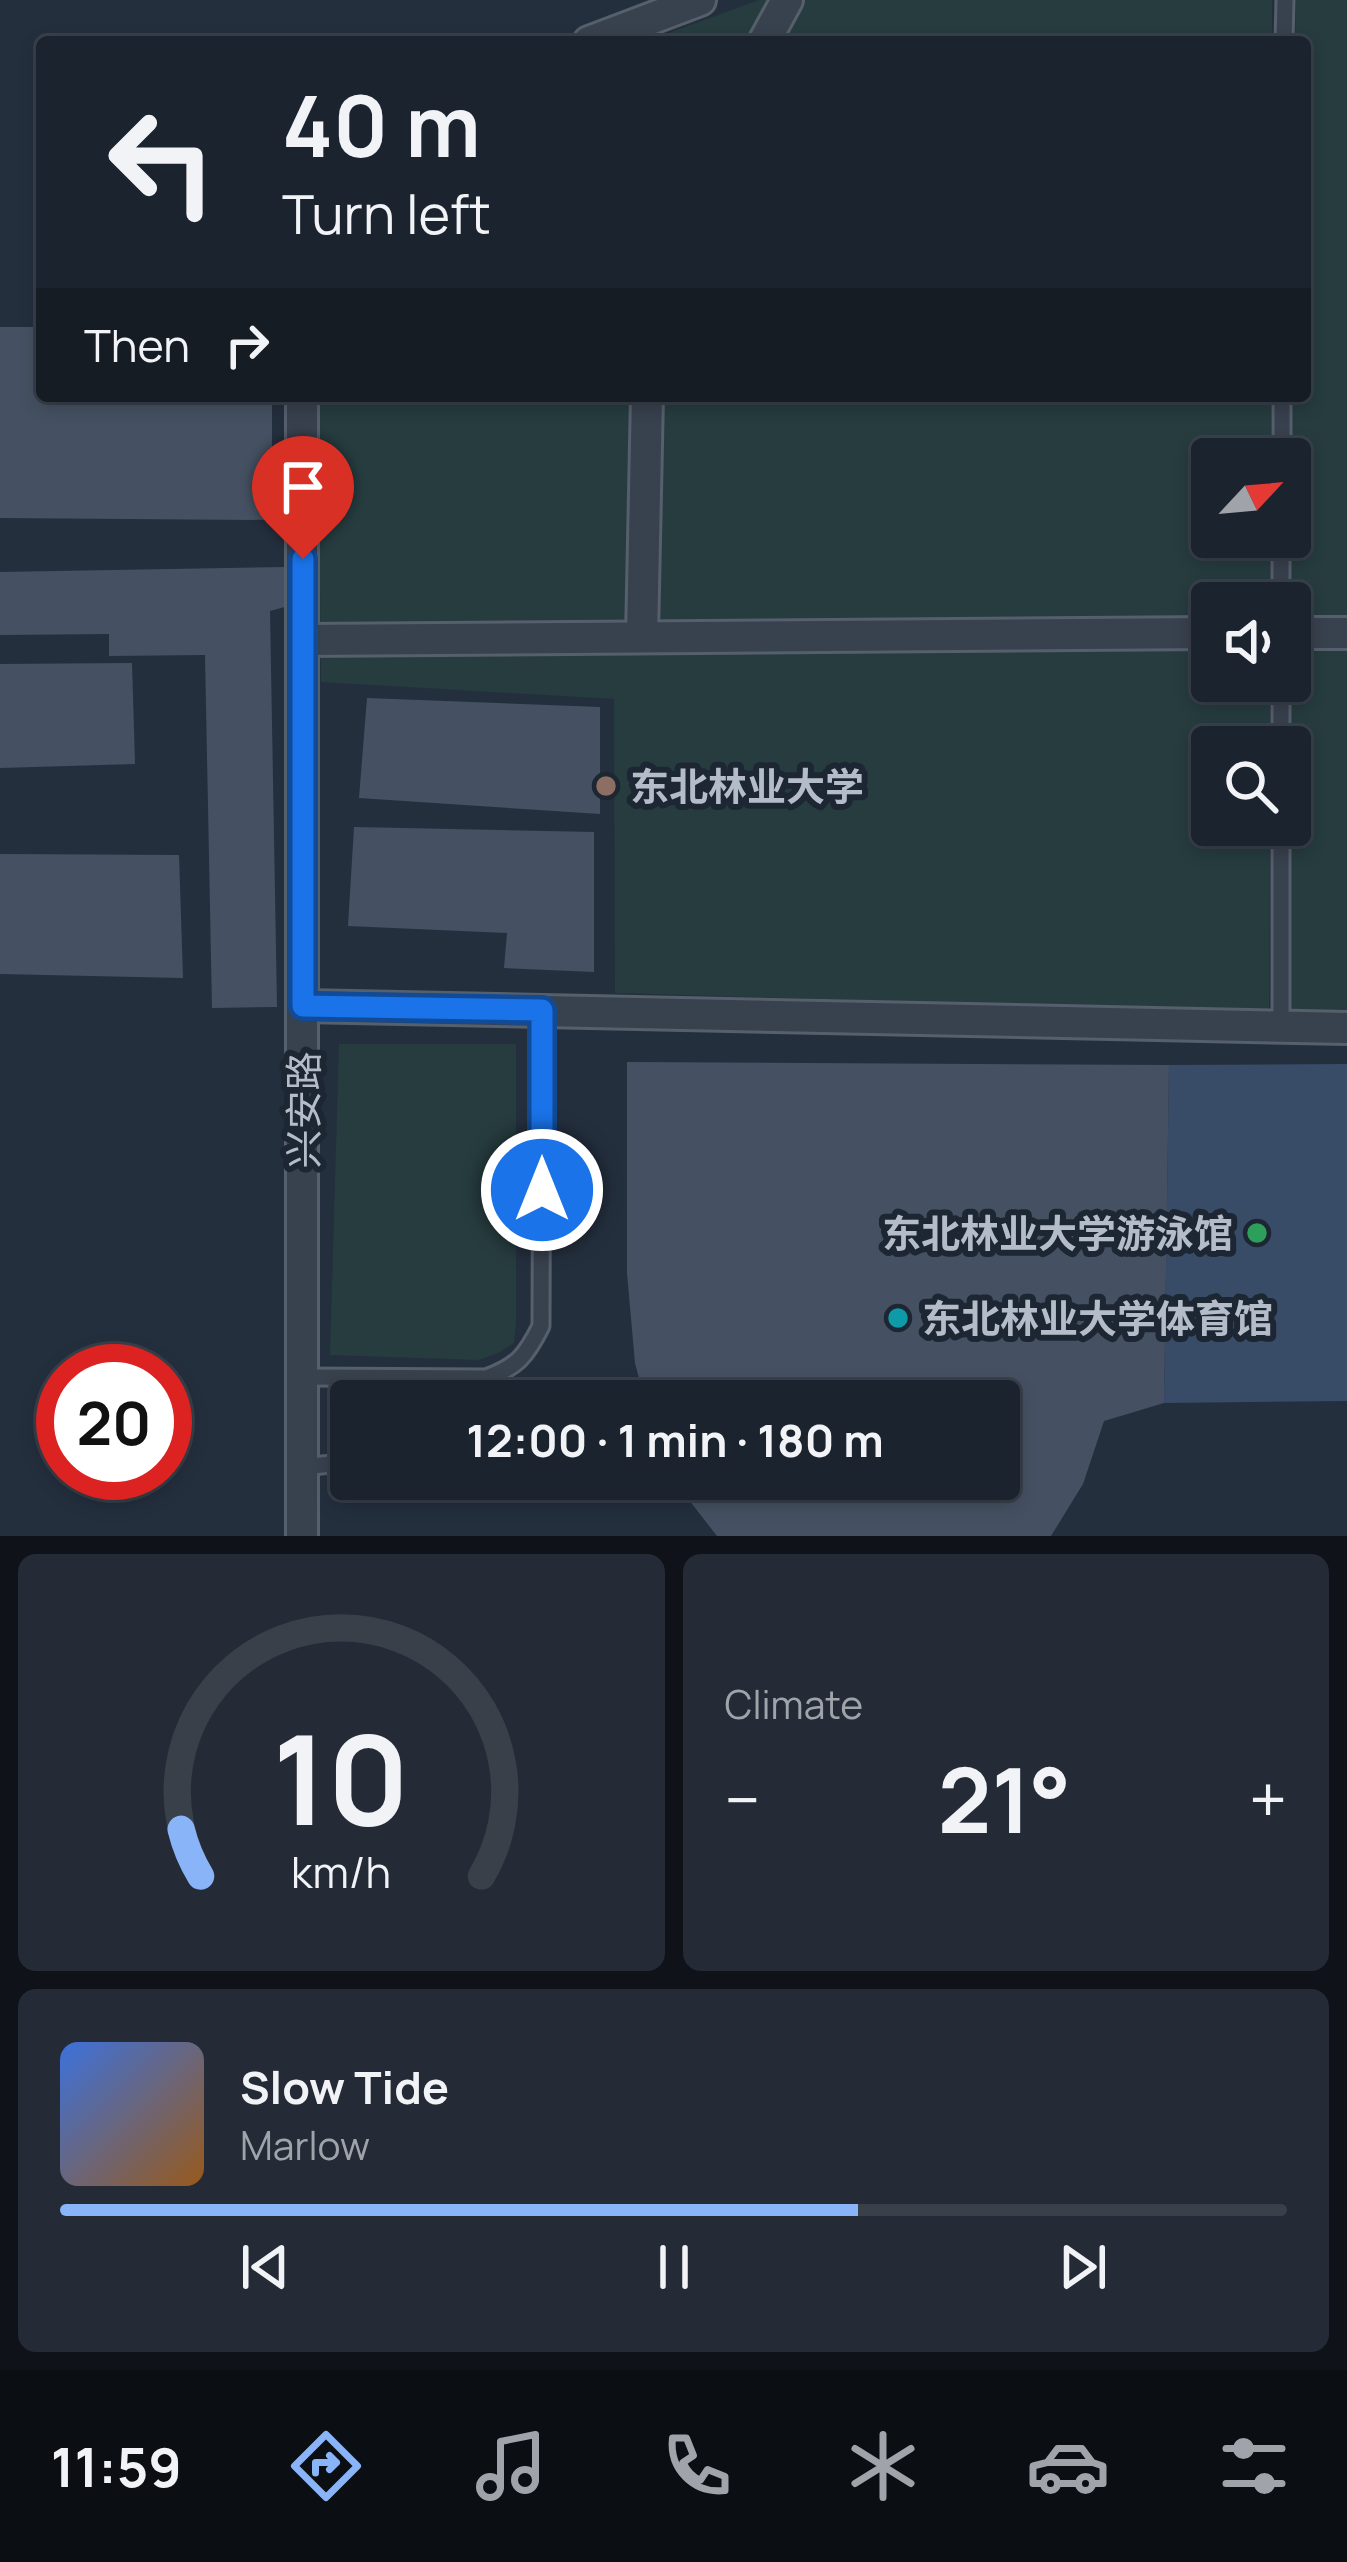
<!DOCTYPE html>
<html lang="en">
<head>
<meta charset="utf-8">
<style>
	body { margin:0; font-family:Manrope,"Noto Sans SC",sans-serif; background:#242b36; color:#f1f3f6; height:100vh; display:flex; flex-direction:column; font-size:45px; white-space:nowrap }
	* { box-sizing:border-box; margin:0 }
	p { font-size:39px; color:#a0a4aa }
	.icon { flex:none; width:66px; height:66px; fill:none; stroke:currentColor; stroke-width:2; stroke-linecap:round; stroke-linejoin:round }
	.map { position:relative; height:1536px; overflow:hidden }
	.drawer { display:flex; flex-direction:column; gap:18px; padding:18px; background:#0f1319; flex:1 }
	.drawer>* { flex:none }
	.banner { position:absolute; left:36px; top:36px; width:1275px; height:366px; border-radius:12px; box-shadow:0 6px 18px #0003,0 0 0 3px #39404a; background:#1b232e; color:#f1f3f6; overflow:hidden }
	.needle { width:78px; rotate:64deg }
	.fabs { position:absolute; left:1191px; top:438px; display:grid; gap:24px }
	.fabs a { display:grid; place-items:center; width:120px; height:120px; border-radius:12px; background:#1b232e; box-shadow:0 6px 18px #0003,0 0 0 3px #39404a; font-size:60px }
	.speed { position:absolute; left:36px; top:1344px; display:flex; gap:24px; font-size:60px; font-weight:700; text-align:center }
	.speed>* { display:grid; place-content:center; width:156px; height:156px; border-radius:50%; background:#1b232e; box-shadow:0 6px 18px #0003,0 0 0 3px #39404a; line-height:1 }
	.speed .limit { border:18px solid #d22; background:#fff; color:#111 }
	.pin { position:absolute; display:grid; place-items:center; width:102px; height:102px; color:#fff; margin:-123px -51px; border-radius:50% 50% 50% 0; rotate:-45deg; box-shadow:0 0 12px #0007 }
	.pin .icon { rotate:45deg }
	.me { position:absolute; width:132px; margin:-66px; rotate:0deg; stroke-linejoin:round; filter:drop-shadow(0 0 9px #0008) }
	.turn { display:flex; align-items:center; gap:42px; height:252px; padding:0 48px; font-size:54px }
	.turn .icon { width:156px; height:156px; stroke-width:2.5 }
	.turn b { display:block; font-size:84px; line-height:102px }
	.then { display:flex; align-items:center; height:114px; padding:0 48px; background:#0003; gap:24px; font-size:45px }
	.big { font-size:90px; font-weight:700; line-height:1.1 }
	.drawer .card { flex:1; display:flex; flex-direction:column; justify-content:center; gap:18px; min-width:0; padding:0 42px; border-radius:18px; background:#242b36 }
	.drawer .dial { align-items:center; gap:0 }
	.dial svg { height:312px; overflow:visible; fill:none; stroke:#39404a; stroke-width:7; stroke-linecap:round; text-anchor:middle }
	.dial text { fill:#f1f3f6; stroke:none }
	.song { display:flex; align-items:center; gap:36px }
	.cover { width:144px; height:144px; border-radius:18px; background:linear-gradient(135deg,hsl(220 70% 55%),hsl(30 70% 35%)) }
	.played { height:12px; border-radius:6px; background:linear-gradient(90deg,#8ab4f8 65%,#39404a 65%) }
	.keys { display:flex; justify-content:space-around; direction:ltr }
	.heat { display:flex; justify-content:space-between; align-items:center; font-size:66px; direction:ltr }
	.drawer .tiles { flex:1; display:grid; gap:18px; grid-template-columns:1fr 1fr }
	.card:last-child { grid-column:span 2 }
	.trip { position:absolute; left:330px; top:1380px; width:690px; height:120px; border-radius:12px; background:#1b232e; box-shadow:0 6px 18px #0003,0 0 0 3px #39404a; font-weight:700; line-height:120px; text-align:center }
	.menu { display:flex; height:192px; justify-content:space-around; align-items:center; background:#0b0e12; color:#a0a4aa }
	.menu .icon { width:84px; height:84px }
	.menu .active { color:#8ab4f8 }
	.menu b { font-size:54px; color:#f1f3f6 }
	.map>svg:first-child { display:block }
	.green { fill:#263c3f }
	.water { fill:#394c67 }
	.building { fill:#455162 }
	.lines { fill:none; stroke-linecap:round; stroke-linejoin:round }
	.lane-casing { stroke:#565f6c; stroke-width:21 }
	.street-casing { stroke:#565f6c; stroke-width:36 }
	.lane { stroke:#38414e; stroke-width:15 }
	.street { stroke:#38414e; stroke-width:30 }
	.route-casing { stroke:#114b97; stroke-width:30 }
	.route { stroke:#1a73e8; stroke-width:21 }
	.education-dot { fill:#8d6e63; stroke:#1d2633; stroke-width:4.5 }
	.leisure-dot { fill:#2e9e5b; stroke:#1d2633; stroke-width:4.5 }
	.culture-dot { fill:#0f9aa8; stroke:#1d2633; stroke-width:4.5 }
	.labels { text-anchor:middle; dominant-baseline:central; stroke-width:12; stroke-linejoin:round; paint-order:stroke }
	.poi-label { font-size:39px; font-weight:bold; fill:#b4bcc9; stroke:#1d2633; text-anchor:start }
	.street-label { font-size:39px; fill:#b4bcc9; stroke:#1d2633 }
</style>
</head>
<body>
<div class="map">
<svg width="1347" height="1536" viewBox="0 0 1347 1536">
	<rect width="100%" height="100%" fill="#242f3e"/>
	<g class="green">
		<path d="M759,0h513v42h-628z"/>
		<path d="M1296,0h51v1020h-60l5,-624h13v-354h-10z"/>
		<path d="M318,396h953v63h-59v78h59l-1,66h-58v78h58v66h-58v78h58l-1,187 -654,-19 -1,-294 -293,-17z"/>
		<path d="M339,1044h177v277l-2,22 -16,10 -19,7 -149,-5z"/>
	</g>
	<path class="water" d="M1347,1064v337l-183,2 5,-338z"/>
	<g class="building">
		<path d="M0,327h42v69h230v124l-272,-2z"/>
		<path d="M287,567l1,39 -18,5 7,396 -65,1 -7,-353 -96,1v-22l-109,1v-63z"/>
		<path d="M132,663l3,101 -135,4v-104z"/>
		<path d="M367,698l233,9v107l-241,-16z"/>
		<path d="M354,827l240,5v140l-90,-4 3,-35 -159,-7z"/>
		<path d="M0,854l179,1 4,123 -183,-4z"/>
		<path d="M627,1062l542,3 -5,338 -60,18 -21,63 -32,52h-334l-32,-41 -8,-16h322v-78h-354l-10,-38 -8,-90z"/>
	</g>
	<g class="lines">
		<g class="lane-casing">
			<g id="lane">
				<path d="M1284,42l1,-42"/>
				<path d="M1282,459v-63"/>
				<path d="M1281,603v-66"/>
				<path d="M1281,747v-66"/>
				<path d="M1281,825v202"/>
				<path d="M302,1377l184,1c31,-11 40,-22 55,-52l1,-316"/>
				<path d="M302,1467l49,-5"/>
			</g>
		</g>
		<g class="street-casing">
			<g id="street">
				<path d="M589,42l111,-42"/>
				<path d="M764,42l23,-42"/>
				<path d="M1290,633h57"/>
				<path d="M642,637l5,-241"/>
				<path d="M303,640l909,-7"/>
				<path d="M303,1006l1044,22"/>
				<path d="M302,1536v-1140"/>
			</g>
		</g>
		<use href="#lane" class="lane"/>
		<use href="#street" class="street"/>
	</g>
	<g class="lines">
		<g class="route-casing">
			<path id="route" d="M303,559v447l239,4v180"/>
		</g>
		<use href="#route" class="route"/>
	</g>
	<circle class="education-dot" cx="606" cy="786" r="12"/>
	<circle class="leisure-dot" cx="1257" cy="1233" r="12"/>
	<circle class="culture-dot" cx="898" cy="1318" r="12"/>
	<g class="labels">
		<g class="poi-label">
			<text x="630" y="786">东北林业大学</text>
			<text x="1233" y="1233" text-anchor="end">东北林业大学游泳馆</text>
			<text x="922" y="1318">东北林业大学体育馆</text>
		</g>
		<g class="street-label">
			<text transform="translate(303 1110) rotate(-90)">兴安路</text>
		</g>
	</g>
</svg>
<div class="fabs">
<a><svg class="needle" viewBox="-14 -14 28 28"><path d="M0-13l5 13h-10z" fill="#e53935"/><path d="M0 13l5-13h-10z" fill="#a0a4aa"/></svg></a>
<a><svg class="icon" aria-label="sound" viewBox="0 0 24 24"><path d="M4 9h4l5-4v14l-5-4H4zM17 9q2 3 0 6"/></svg></a>
<a><svg class="icon" aria-label="search" viewBox="0 0 24 24"><circle cx="10" cy="10" r="6"/><path d="M15 15l6 6"/></svg></a>
</div>
<div class="speed"><div class="limit">20</div></div>
<div class="pin" style="left:303px;top:559px;background:#d93025"><svg class="icon" aria-label="arrive" viewBox="0 0 24 24"><path d="M6 21V4h12l-3 4 3 4H6"/></svg></div>
<svg class="me" style="left:542px;top:1190px" viewBox="-20 -20 40 40"><circle r="17" fill="#1a73e8" stroke="#fff" stroke-width="3"/><path d="M0-11L8 9 0 5-8 9z" fill="#fff"/></svg>
<div class="trip">12:00 · 1 min · 180 m</div>
<div class="banner">
<div class="turn"><svg class="icon" aria-label="left" viewBox="0 0 24 24"><path d="M17 20v-9H6M10 6l-5 5 5 5"/></svg><div><b>40 m</b>Turn left</div></div>
<div class="then">Then<svg class="icon" aria-label="right" viewBox="0 0 24 24"><path d="M7 20v-9h11M14 6l5 5-5 5"/></svg></div>
</div>
</div>
<section class="drawer">
<div class="tiles">
<div class="card dial"><svg viewBox="0 0 100 80">
<path d="M14 69A42 42 0 1 1 86 69"/>
<path d="M14 69A42 42 0 0 1 9 57" stroke="#8ab4f8"/>
<text x="50" y="56" font-size="32" font-weight="700">10</text>
<text x="50" y="72" font-size="11">km/h</text>
</svg></div>
<div class="card"><p>Climate</p>
<div class="heat"><a>−</a><b class="big">21°</b><a>+</a></div>
</div>
<div class="card">
<div class="song"><i class="cover"></i><div><b>Slow Tide</b><p>Marlow</p></div></div>
<div class="played"></div>
<div class="keys"><svg class="icon" aria-label="previous" viewBox="0 0 24 24"><path d="M18 5L8 12l10 7zM5 5v14"/></svg><svg class="icon" aria-label="pause" viewBox="0 0 24 24"><path d="M8 5v14M16 5v14"/></svg><svg class="icon" aria-label="next" viewBox="0 0 24 24"><path d="M6 5l10 7-10 7zM19 5v14"/></svg></div>
</div>
</div>
</section>
<nav class="menu">
<b>11:59</b>
<svg class="icon active" aria-label="directions" viewBox="0 0 24 24"><path d="M12 3l9 9-9 9-9-9zM9 14v-3h6M13 9l2 2-2 2"/></svg>
<svg class="icon" aria-label="music" viewBox="0 0 24 24"><path d="M9 18V5l10-2v13"/><circle cx="6" cy="18" r="3"/><circle cx="16" cy="16" r="3"/></svg>
<svg class="icon" aria-label="phone" viewBox="0 0 24 24"><path d="M5 4h4l2 5-3 2q2 4 5 5l2-3 5 2v4C11 20 4 13 5 4z"/></svg>
<svg class="icon" aria-label="climate" viewBox="0 0 24 24"><path d="M12 3v18M4 7l16 10M4 17L20 7"/></svg>
<svg class="icon" aria-label="car" viewBox="0 0 24 24"><path d="M5 17H2v-5l4-1 3-4h7l3 4 3 1v5h-3M9 17h6M6 11h13"/><circle cx="7" cy="17" r="2"/><circle cx="17" cy="17" r="2"/></svg>
<svg class="icon" aria-label="filters" viewBox="0 0 24 24"><path d="M4 7h16M4 17h16"/><circle cx="9" cy="7" r="2"/><circle cx="15" cy="17" r="2"/></svg>
</nav>
</body>
</html>
